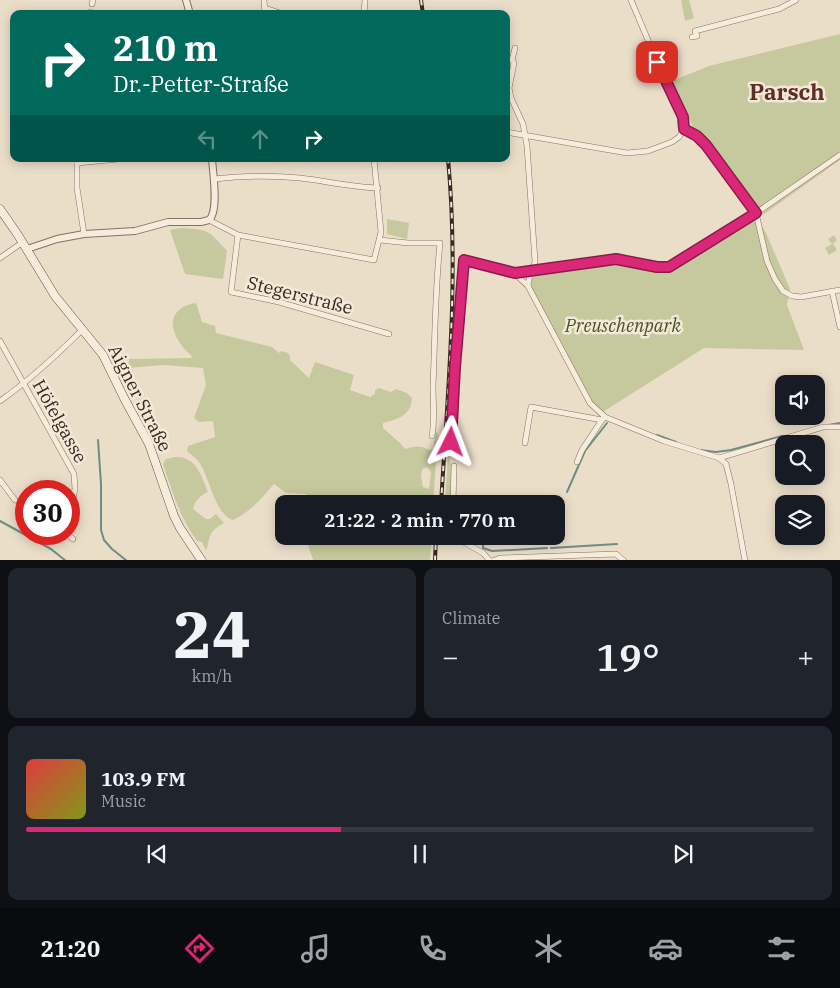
<!DOCTYPE html>
<html lang="en">
<head>
<meta charset="utf-8">
<style>
	body { margin:0; font-family:"IBM Plex Serif",serif; background:#20242c; color:#f1f3f6; height:100vh; display:flex; flex-direction:column; font-size:19px; white-space:nowrap }
	* { box-sizing:border-box; margin:0 }
	p { font-size:16px; color:#9ea1a6 }
	.icon { flex:none; width:28px; height:28px; fill:none; stroke:currentColor; stroke-width:2; stroke-linecap:round; stroke-linejoin:round }
	.map { position:relative; height:560px; overflow:hidden }
	.side { display:flex; flex-direction:column; gap:8px; padding:8px; background:#0d0f14; flex:1 }
	.side>* { flex:none }
	.guide { position:absolute; left:10px; top:10px; width:500px; height:152px; border-radius:10px; box-shadow:0 2px 12px #0003; background:#00695c; color:#fff; overflow:hidden }
	.buttons { position:absolute; left:775px; top:375px; display:grid; gap:10px }
	.buttons a { display:grid; place-items:center; width:50px; height:50px; border-radius:10px; background:#171b24; box-shadow:0 2px 12px #0003; font-size:25px }
	.speed { position:absolute; left:15px; top:480px; display:flex; gap:10px; font-size:25px; font-weight:700; text-align:center }
	.speed>* { display:grid; place-content:center; width:65px; height:65px; border-radius:50%; background:#171b24; box-shadow:0 2px 12px #0003; line-height:1 }
	.speed .limit { border:8px solid #d22; background:#fff; color:#111 }
	.pin { position:absolute; display:grid; place-items:center; width:42px; height:42px; color:#fff; margin:-21px; border-radius:10px; box-shadow:0 2px 8px #0006 }
	.me { position:absolute; width:55px; margin:-28px; rotate:3deg; stroke-linejoin:round; filter:drop-shadow(0 0 4px #0008) }
	.turn { display:flex; align-items:center; gap:18px; height:105px; padding:0 20px; font-size:22px }
	.turn .icon { width:65px; height:65px; stroke-width:2.5 }
	.turn b { display:block; font-size:35px; line-height:42px }
	.lanes { display:flex; align-items:center; height:48px; padding:0 20px; background:#0003; justify-content:center; gap:25px; direction:ltr }
	.lanes .off { opacity:.35 }
	.big { font-size:38px; font-weight:600; line-height:1.1 }
	.side .widget { flex:1; display:flex; flex-direction:column; justify-content:center; gap:8px; min-width:0; padding:0 18px; border-radius:10px; background:#20242c }
	.side .dial { align-items:center; gap:0 }
	.dial b { font-size:65px; line-height:1 }
	.song { display:flex; align-items:center; gap:15px }
	.cover { width:60px; height:60px; border-radius:8px; background:linear-gradient(135deg,hsl(0 70% 55%),hsl(70 70% 35%)) }
	.played { height:5px; border-radius:2px; background:linear-gradient(90deg,#db2777 40%,#363941 40%) }
	.keys { display:flex; justify-content:space-around; direction:ltr }
	.heat { display:flex; justify-content:space-between; align-items:center; font-size:28px; direction:ltr }
	.side .tiles { flex:1; display:grid; gap:8px; grid-template-columns:1fr 1fr }
	.widget:last-child { grid-column:span 2 }
	.trip { position:absolute; left:275px; top:495px; width:290px; height:50px; border-radius:10px; background:#171b24; box-shadow:0 2px 12px #0003; font-weight:600; line-height:50px; text-align:center }
	.dock { display:flex; height:80px; justify-content:space-around; align-items:center; background:#090b0e; color:#9ea1a6 }
	.dock .icon { width:35px; height:35px }
	.dock .selected { color:#db2777 }
	.dock b { font-size:22px; color:#f1f3f6 }
	.map>svg:first-child { display:block }
	.green { fill:#c6c89d; fill-rule:evenodd }
	.lines { fill:none; stroke-linecap:round; stroke-linejoin:round }
	.stream { stroke:#708d84; stroke-width:2 }
	.minor-tunnel { stroke:#c7baa7; stroke-width:5; stroke-dasharray:5 2.5; stroke-linecap:butt }
	.minor-casing { stroke:#86715f; stroke-width:6 }
	.tertiary-casing { stroke:#86715f; stroke-width:8 }
	.secondary-casing { stroke:#685242; stroke-width:9 }
	.minor { stroke:#f6ecdc; stroke-width:5 }
	.tertiary { stroke:#f6ecdc; stroke-width:6 }
	.secondary { stroke:#f6ecdc; stroke-width:8 }
	.rail-casing { stroke:#372b21; stroke-width:4 }
	.rail { stroke:#f3e9d8; stroke-width:2; stroke-dasharray:5.5; stroke-linecap:butt }
	.route-casing { stroke:#8e194d; stroke-width:12 }
	.route { stroke:#db2777; stroke-width:9 }
	.labels { text-anchor:middle; dominant-baseline:central; stroke-width:5; stroke-linejoin:round; paint-order:stroke }
	.street-label { font-size:18px; fill:#372b21; stroke:#f3e9d8 }
	.park-label { font-size:18px; font-style:italic; fill:#4b522a; stroke:#f3e9d8 }
	.district-label { font-size:22px; font-weight:bold; fill:#602d24; stroke:#f3e9d8 }
</style>
</head>
<body>
<div class="map">
<svg width="840" height="561" viewBox="0 0 840 561">
	<rect width="100%" height="100%" fill="#ebdec9"/>
	<g class="green">
		<path d="M681,0h8l5,18 -9,3z"/>
		<path d="M840,34v126l-77,55 -34,-34 -28,-36 -29,-64 37,-15z"/>
		<path d="M387,219l22,4 -2,16 -20,-5z"/>
		<path d="M758,220l8,13 24,56 -3,16 17,45 -100,-2 -106,67 -68,-126v-8l6,-7 39,-6 22,-7 77,4 49,-26 21,-14z"/>
		<path d="M181,228c29,2 27,2 46,23l-4,28 -38,-5 -15,-44z"/>
		<path d="M834,235l3,5 -4,4 4,6 -8,5 -4,-7 7,-4 -4,-5z"/>
		<path d="M196,303l6,19 13,4 1,7 56,14 7,6 2,-2 7,2 2,3v4l19,18 6,-16 39,13 -4,15 20,7 5,-3v-4l4,-2 12,4 5,-3 11,4 5,5c-1,18 -14,21 -29,25v5l17,15 5,6c9,-3 16,-4 24,1l4,-1 3,-17 2,2 -5,70h-119l-8,-10 -20,-1 -12,-9c-12,14 -24,28 -41,36 -19,-6 -23,-43 -34,-58 -3,-4 -8,-8 -12,-11l1,-5 27,-9 -2,-16 -14,1 -5,-4 12,-33 -3,-17 -39,-3 -36,3 1,-9 62,-1 1,-2c-21,-17 -31,-47 4,-53zM427,467l4,5 -2,17 -6,-2 -2,-11 1,-7z"/>
		<path d="M448,454l5,17 -3,33h-5z"/>
		<path d="M175,457c21,-1 26,18 33,35 -7,2 -14,10 -15,17l13,10h4l6,-5 8,9c-17,9 -13,14 -18,28l-4,-9 -5,-1c-17,-23 -25,-50 -34,-77l3,-5z"/>
		<path d="M305,536h127l-2,24h-117z"/>
	</g>
	<g class="lines">
		<g class="stream">
			<path d="M828,425l12,-2"/>
			<path d="M657,435l19,7"/>
			<path d="M98,440l3,44v46l3,10 8,9 15,12"/>
			<path d="M700,450l16,2 15,-2 51,-14"/>
			<path d="M567,492l18,-41 22,-28"/>
			<path d="M489,504c12,-13 46,-6 63,-4"/>
			<path d="M0,521l51,28 15,12"/>
			<path d="M483,536v12l9,3 55,-3"/>
			<path d="M551,548l66,-4"/>
		</g>
		<path class="minor-tunnel" d="M90,14l2,-10"/>
		<g class="minor-casing">
			<g id="minor">
				<path d="M264,0l1,14"/>
				<path d="M92,4l1,-4"/>
				<path d="M265,8l18,6"/>
				<path d="M364,14l1,-14"/>
				<path d="M692,37l5,-1 -2,-5 84,-22 17,-9"/>
				<path d="M515,48l-3,12 2,3 -5,25 2,10 12,26 4,22 8,115c-1,9 -7,15 -7,25"/>
				<path d="M684,129l13,7 9,9 50,68 11,48 8,18 8,12 9,5 9,1 39,-7"/>
				<path d="M506,132l121,21 21,-2 24,-9 7,-5 5,-8 -1,-12 -30,-65 -22,-52"/>
				<path d="M77,159v29l7,46"/>
				<path d="M77,163l41,-4"/>
				<path d="M214,179c28,-3 57,-4 86,-1 26,3 51,9 78,10"/>
				<path d="M209,220l29,15 136,25 7,-28 -7,-73"/>
				<path d="M238,235l-7,57 48,10 110,32"/>
				<path d="M380,240l28,3h32c-5,48 -5,96 -7,143 0,17 2,34 -1,50"/>
				<path d="M0,258l23,-16"/>
				<path d="M515,273l101,-14 41,8h12l87,-54 84,-58"/>
				<path d="M832,291l8,36"/>
				<path d="M0,341l74,133 1,15 -6,30"/>
				<path d="M0,401c30,-21 57,-46 83,-72"/>
				<path d="M451,442l4,-75 9,-107 48,11 16,15 62,117 15,14 59,24 55,17 104,-31h17"/>
				<path d="M525,443l6,-36 71,13 3,-3"/>
				<path d="M719,458l7,6 5,20 14,77"/>
				<path d="M577,462l5,-12 20,-30"/>
				<path d="M0,480l15,20"/>
				<path d="M453,504l1,-38"/>
				<path d="M67,534l6,5"/>
				<path d="M453,536l30,17 7,8"/>
				<path d="M492,561l8,-3 116,-4 8,7"/>
			</g>
		</g>
		<g class="tertiary-casing">
			<g id="tertiary">
				<path d="M186,0l4,14"/>
				<path d="M27,249l30,-10 27,-5 51,-3 33,-9h33l8,-2c10,-9 4,-47 3,-61"/>
			</g>
		</g>
		<g class="secondary-casing">
			<path id="secondary" d="M0,209l18,26 37,61 48,59 21,43 25,46 25,72 6,12 22,33"/>
		</g>
		<use href="#minor" class="minor"/>
		<use href="#tertiary" class="tertiary"/>
		<use href="#secondary" class="secondary"/>
		<g class="rail-casing">
			<g id="rail">
				<path d="M421,0l2,14"/>
				<path d="M441,504c7,-115 18,-230 7,-345"/>
				<path d="M435,561l1,-25"/>
			</g>
		</g>
		<use href="#rail" class="rail"/>
	</g>
	<g class="lines">
		<g class="route-casing">
			<path id="route" d="M451,442l4,-75 9,-107 51,13 101,-14 41,8h12l87,-54 -50,-68 -9,-9 -13,-7 -1,-12 -26,-55"/>
		</g>
		<use href="#route" class="route"/>
	</g>
	<g class="labels">
		<g class="street-label">
			<text transform="translate(300 295) rotate(14)">Stegerstraße</text>
			<text transform="translate(140 398) rotate(63)">Aigner Straße</text>
			<text transform="translate(60 421) rotate(61)">Höfelgasse</text>
		</g>
		<g class="park-label">
			<text x="623" y="325">Preuschenpark</text>
		</g>
		<g class="district-label">
			<text x="787" y="91">Parsch</text>
		</g>
	</g>
</svg>
<div class="buttons">
<a><svg class="icon" aria-label="sound" viewBox="0 0 24 24"><path d="M4 9h4l5-4v14l-5-4H4zM17 9q2 3 0 6"/></svg></a>
<a><svg class="icon" aria-label="search" viewBox="0 0 24 24"><circle cx="10" cy="10" r="6"/><path d="M15 15l6 6"/></svg></a>
<a><svg class="icon" aria-label="layers" viewBox="0 0 24 24"><path d="M12 4l9 5-9 5-9-5zM3 14l9 5 9-5"/></svg></a>
</div>
<div class="speed"><div class="limit">30</div></div>
<div class="pin" style="left:657px;top:62px;background:#d93025"><svg class="icon" aria-label="arrive" viewBox="0 0 24 24"><path d="M6 21V4h12l-3 4 3 4H6"/></svg></div>
<svg class="me" style="left:451px;top:442px" viewBox="-20 -20 40 40"><path d="M0-17L14 15 0 8-14 15z" fill="#db2777" stroke="#fff" stroke-width="4"/></svg>
<div class="trip">21:22 · 2 min · 770 m</div>
<div class="guide">
<div class="turn"><svg class="icon" aria-label="right" viewBox="0 0 24 24"><path d="M7 20v-9h11M14 6l5 5-5 5"/></svg><div><b>210 m</b>Dr.-Petter-Straße</div></div>
<div class="lanes"><svg class="icon off" aria-label="left" viewBox="0 0 24 24"><path d="M17 20v-9H6M10 6l-5 5 5 5"/></svg><svg class="icon off" aria-label="ahead" viewBox="0 0 24 24"><path d="M12 20V5M6 11l6-6 6 6"/></svg><svg class="icon" aria-label="right" viewBox="0 0 24 24"><path d="M7 20v-9h11M14 6l5 5-5 5"/></svg></div>
</div>
</div>
<section class="side">
<div class="tiles">
<div class="widget dial"><b>24</b><p>km/h</p></div>
<div class="widget"><p>Climate</p>
<div class="heat"><a>−</a><b class="big">19°</b><a>+</a></div>
</div>
<div class="widget">
<div class="song"><i class="cover"></i><div><b>103.9 FM</b><p>Music</p></div></div>
<div class="played"></div>
<div class="keys"><svg class="icon" aria-label="previous" viewBox="0 0 24 24"><path d="M18 5L8 12l10 7zM5 5v14"/></svg><svg class="icon" aria-label="pause" viewBox="0 0 24 24"><path d="M8 5v14M16 5v14"/></svg><svg class="icon" aria-label="next" viewBox="0 0 24 24"><path d="M6 5l10 7-10 7zM19 5v14"/></svg></div>
</div>
</div>
</section>
<nav class="dock">
<b>21:20</b>
<svg class="icon selected" aria-label="directions" viewBox="0 0 24 24"><path d="M12 3l9 9-9 9-9-9zM9 14v-3h6M13 9l2 2-2 2"/></svg>
<svg class="icon" aria-label="music" viewBox="0 0 24 24"><path d="M9 18V5l10-2v13"/><circle cx="6" cy="18" r="3"/><circle cx="16" cy="16" r="3"/></svg>
<svg class="icon" aria-label="phone" viewBox="0 0 24 24"><path d="M5 4h4l2 5-3 2q2 4 5 5l2-3 5 2v4C11 20 4 13 5 4z"/></svg>
<svg class="icon" aria-label="climate" viewBox="0 0 24 24"><path d="M12 3v18M4 7l16 10M4 17L20 7"/></svg>
<svg class="icon" aria-label="car" viewBox="0 0 24 24"><path d="M5 17H2v-5l4-1 3-4h7l3 4 3 1v5h-3M9 17h6M6 11h13"/><circle cx="7" cy="17" r="2"/><circle cx="17" cy="17" r="2"/></svg>
<svg class="icon" aria-label="filters" viewBox="0 0 24 24"><path d="M4 7h16M4 17h16"/><circle cx="9" cy="7" r="2"/><circle cx="15" cy="17" r="2"/></svg>
</nav>
</body>
</html>
